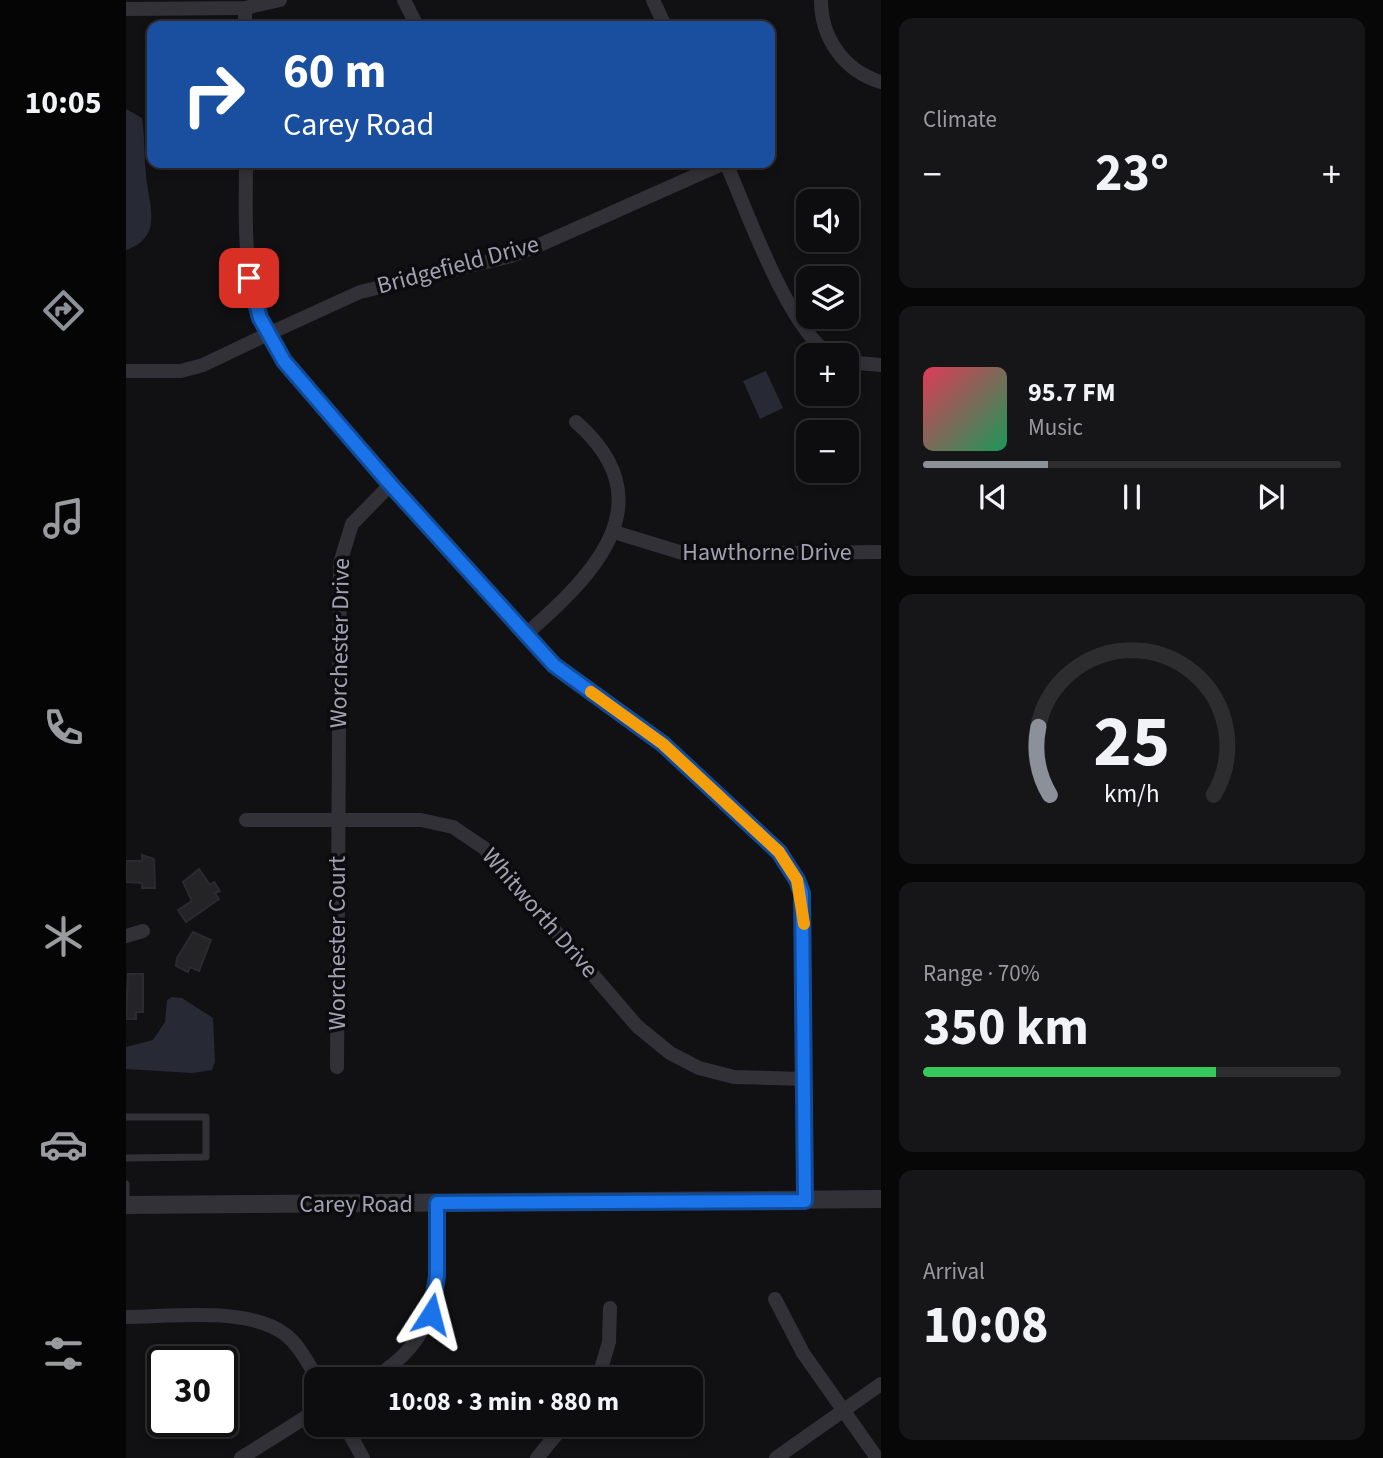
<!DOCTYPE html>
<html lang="en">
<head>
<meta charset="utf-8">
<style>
	body { margin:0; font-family:"Source Sans 3",sans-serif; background:#161517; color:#f1f3f6; height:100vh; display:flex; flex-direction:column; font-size:26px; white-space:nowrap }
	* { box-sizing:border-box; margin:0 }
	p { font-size:23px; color:#9a9b9e }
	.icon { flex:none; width:38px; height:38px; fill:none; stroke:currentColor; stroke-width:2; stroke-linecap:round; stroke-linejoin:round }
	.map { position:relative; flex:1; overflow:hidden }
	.details { display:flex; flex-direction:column; gap:18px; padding:18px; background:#070708; width:502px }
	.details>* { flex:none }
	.top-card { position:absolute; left:21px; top:21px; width:628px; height:147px; border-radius:14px; box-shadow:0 4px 10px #0003,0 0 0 2px #2d2c2e; background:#1a4fa0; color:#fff; overflow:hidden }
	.tools { position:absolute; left:670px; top:189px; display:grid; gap:14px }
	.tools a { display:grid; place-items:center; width:63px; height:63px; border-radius:14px; background:#0d0c0e; box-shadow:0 4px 10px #0003,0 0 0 2px #2d2c2e; font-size:35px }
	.speed { position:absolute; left:21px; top:1346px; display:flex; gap:14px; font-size:35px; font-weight:700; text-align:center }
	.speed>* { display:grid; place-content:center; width:91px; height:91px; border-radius:50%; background:#0d0c0e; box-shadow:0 4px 10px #0003,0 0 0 2px #2d2c2e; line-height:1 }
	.speed .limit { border:4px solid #111; border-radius:10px; background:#fff; color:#111 }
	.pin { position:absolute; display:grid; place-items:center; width:60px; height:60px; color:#fff; margin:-30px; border-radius:14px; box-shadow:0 4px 10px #0006 }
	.me { position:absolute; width:77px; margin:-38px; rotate:9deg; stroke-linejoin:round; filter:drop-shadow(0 0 5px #0008) }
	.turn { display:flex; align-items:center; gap:24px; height:147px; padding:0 21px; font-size:32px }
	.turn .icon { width:91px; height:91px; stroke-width:2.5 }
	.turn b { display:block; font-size:49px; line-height:60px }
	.big { font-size:52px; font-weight:700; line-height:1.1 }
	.details .widget { flex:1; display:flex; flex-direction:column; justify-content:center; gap:10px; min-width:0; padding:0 24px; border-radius:14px; background:#161517 }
	.details .dial { align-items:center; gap:0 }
	.dial svg { height:182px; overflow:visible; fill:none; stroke:#2d2c2e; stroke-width:7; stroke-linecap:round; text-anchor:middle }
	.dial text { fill:#f1f3f6; stroke:none }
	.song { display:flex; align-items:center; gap:21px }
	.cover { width:84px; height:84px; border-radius:10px; background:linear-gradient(135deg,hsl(350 70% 55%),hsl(150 70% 35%)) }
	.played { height:7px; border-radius:4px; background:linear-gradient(90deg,#8c9099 30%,#2d2c2e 30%) }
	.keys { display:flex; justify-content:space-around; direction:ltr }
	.heat { display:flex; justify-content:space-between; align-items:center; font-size:38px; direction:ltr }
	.charge { height:10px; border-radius:5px; background:linear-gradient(90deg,#34c759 70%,#2d2c2e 0) }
	.trip { position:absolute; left:178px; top:1367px; width:399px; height:70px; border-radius:14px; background:#0d0c0e; box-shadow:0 4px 10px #0003,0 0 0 2px #2d2c2e; font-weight:700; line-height:70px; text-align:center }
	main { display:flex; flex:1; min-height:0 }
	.menu { display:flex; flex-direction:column; width:126px; justify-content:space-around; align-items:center; background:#050506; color:#9a9b9e }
	.menu .icon { width:49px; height:49px }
	.menu .active { color:#8c9099 }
	.menu b { font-size:32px; color:#f1f3f6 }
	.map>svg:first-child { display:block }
	.water { fill:#272a35 }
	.building { fill:#242326; stroke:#2b2a2e; stroke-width:2 }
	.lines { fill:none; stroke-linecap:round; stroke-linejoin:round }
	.service { stroke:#323137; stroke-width:7 }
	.minor { stroke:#323137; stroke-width:14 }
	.tertiary { stroke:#323137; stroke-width:18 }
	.route-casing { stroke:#114b97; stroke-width:18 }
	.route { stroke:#1a73e8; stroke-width:12 }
	.slow { stroke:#f59e0b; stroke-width:12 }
	.labels { text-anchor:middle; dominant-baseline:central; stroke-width:7; stroke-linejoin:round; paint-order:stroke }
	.street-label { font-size:24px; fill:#a1a1b3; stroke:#0c0b0d }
</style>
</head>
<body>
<main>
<nav class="menu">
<b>10:05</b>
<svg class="icon active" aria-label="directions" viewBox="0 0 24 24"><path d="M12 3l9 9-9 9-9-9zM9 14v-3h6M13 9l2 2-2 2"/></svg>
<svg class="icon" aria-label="music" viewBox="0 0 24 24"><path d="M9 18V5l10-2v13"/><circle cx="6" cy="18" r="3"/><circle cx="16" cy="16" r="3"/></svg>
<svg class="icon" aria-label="phone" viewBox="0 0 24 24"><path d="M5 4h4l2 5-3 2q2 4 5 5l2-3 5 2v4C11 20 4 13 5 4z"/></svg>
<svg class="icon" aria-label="climate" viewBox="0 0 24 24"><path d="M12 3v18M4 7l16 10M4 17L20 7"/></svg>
<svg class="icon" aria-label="car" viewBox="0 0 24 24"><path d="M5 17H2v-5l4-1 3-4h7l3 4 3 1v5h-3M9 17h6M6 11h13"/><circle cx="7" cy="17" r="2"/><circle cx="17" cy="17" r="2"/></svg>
<svg class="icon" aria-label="filters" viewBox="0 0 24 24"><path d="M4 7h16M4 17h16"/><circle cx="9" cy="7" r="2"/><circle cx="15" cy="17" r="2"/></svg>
</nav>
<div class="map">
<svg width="755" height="1458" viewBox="0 0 755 1458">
	<rect width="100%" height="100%" fill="#111012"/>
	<g class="water">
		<path d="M0,109l16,9c3,19 2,37 4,56 2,30 19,63 -20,76z"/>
		<path d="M640,371l17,37 -23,11 -17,-38z"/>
		<path d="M46,997l10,1 31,20 2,44 -3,8 -20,3 -66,-4v-22l27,-7 12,-18 2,-22z"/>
	</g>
	<g class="building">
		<path d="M16,855l12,4 1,29h-13v-5l-16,-1v-21h16z"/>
		<path d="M73,869l11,16 4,-3 6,9 -5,2 4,6 -33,23 -8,-12 14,-9 -9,-19z"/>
		<path d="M67,932l18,8 -12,31 -9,-4 -2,5 -12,-6 1,-8z"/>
		<path d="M2,974h15v38h-7v7h-10z"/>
	</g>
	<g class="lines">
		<g class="service">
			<path d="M0,1117h80v40l-80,1"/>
			<path d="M0,1184v20"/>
		</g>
		<g class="minor">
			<path d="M278,0l13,26"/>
			<path d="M527,0l12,26"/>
			<path d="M695,0c0,38 23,71 60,82"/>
			<path d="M119,8v18"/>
			<path d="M0,9l119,-1 35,-8"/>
			<path d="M598,163l-189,84 -24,9 -151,36 -92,42 16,27 270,304 109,79 116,108c13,19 21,34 25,56l1,293"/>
			<path d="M600,163c21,48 63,168 105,192"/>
			<path d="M721,362l34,3"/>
			<path d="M0,371h55l22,-6 65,-31c-27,-54 -22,-113 -22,-171"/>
			<path d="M488,532l72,22 195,-2"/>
			<path d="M400,634c68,-59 141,-132 50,-212"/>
			<path d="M120,820h175l32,7 31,21 153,178 33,27 29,15 35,9 70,2"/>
			<path d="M0,936l17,-5"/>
			<path d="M211,1067l3,-504 12,-39 39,-40"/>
			<path d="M649,1299l28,54 74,105"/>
			<path d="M0,1317c45,0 124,-11 160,18 14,11 22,29 32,44"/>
			<path d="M246,1379c74,-44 66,-99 65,-176"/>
			<path d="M472,1379l11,-37 1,-34"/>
			<path d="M218,1424l19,34"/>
			<path d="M115,1458l76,-48"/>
			<path d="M411,1458l28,-34"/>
			<path d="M650,1458l105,-74"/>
		</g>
		<path class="tertiary" d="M0,1205l755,-6"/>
	</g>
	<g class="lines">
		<g class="route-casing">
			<path id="route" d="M123,278l11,40 24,43 106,123 164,181 109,79 116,108 18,28 5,13 3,308 -368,2v73l-6,38"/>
		</g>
		<use href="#route" class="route"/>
		<path class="slow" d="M465,692l72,52 116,108 18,28 7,44"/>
	</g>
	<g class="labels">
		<g class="street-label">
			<text transform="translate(332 265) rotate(-15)">Bridgefield Drive</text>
			<text x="641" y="552">Hawthorne Drive</text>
			<text transform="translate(214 643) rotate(-89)">Worchester Drive</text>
			<text transform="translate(414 913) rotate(49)">Whitworth Drive</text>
			<text transform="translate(211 943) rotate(-90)">Worchester Court</text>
			<text x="230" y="1204">Carey Road</text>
		</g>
	</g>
</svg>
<div class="tools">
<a><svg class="icon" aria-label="sound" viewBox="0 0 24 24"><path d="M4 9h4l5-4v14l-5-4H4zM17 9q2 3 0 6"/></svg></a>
<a><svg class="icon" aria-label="layers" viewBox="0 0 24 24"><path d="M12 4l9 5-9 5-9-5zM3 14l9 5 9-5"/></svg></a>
<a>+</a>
<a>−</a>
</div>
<div class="speed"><div class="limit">30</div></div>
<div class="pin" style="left:123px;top:278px;background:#d93025"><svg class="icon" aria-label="arrive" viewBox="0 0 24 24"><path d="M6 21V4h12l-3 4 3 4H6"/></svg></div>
<svg class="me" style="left:305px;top:1314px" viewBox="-20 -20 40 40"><path d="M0-17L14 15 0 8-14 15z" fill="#1a73e8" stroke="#fff" stroke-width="4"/></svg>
<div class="trip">10:08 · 3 min · 880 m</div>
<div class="top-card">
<div class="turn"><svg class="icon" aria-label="right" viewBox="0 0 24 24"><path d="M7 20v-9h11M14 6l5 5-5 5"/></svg><div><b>60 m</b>Carey Road</div></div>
</div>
</div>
<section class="details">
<div class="widget"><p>Climate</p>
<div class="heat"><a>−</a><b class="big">23°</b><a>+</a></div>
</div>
<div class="widget">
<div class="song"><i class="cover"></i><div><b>95.7 FM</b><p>Music</p></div></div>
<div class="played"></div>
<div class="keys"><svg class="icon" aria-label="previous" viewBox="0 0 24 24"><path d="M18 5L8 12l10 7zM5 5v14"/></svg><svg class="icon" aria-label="pause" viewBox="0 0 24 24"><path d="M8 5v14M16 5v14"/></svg><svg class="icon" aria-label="next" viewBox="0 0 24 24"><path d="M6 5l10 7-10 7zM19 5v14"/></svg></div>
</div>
<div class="widget dial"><svg viewBox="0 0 100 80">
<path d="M14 69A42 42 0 1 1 86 69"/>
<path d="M14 69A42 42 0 0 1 9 39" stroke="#8c9099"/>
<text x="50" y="56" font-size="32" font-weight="700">25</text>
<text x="50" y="72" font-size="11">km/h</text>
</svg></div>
<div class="widget"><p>Range · 70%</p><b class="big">350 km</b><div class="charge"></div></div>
<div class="widget"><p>Arrival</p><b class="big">10:08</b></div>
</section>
</main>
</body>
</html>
